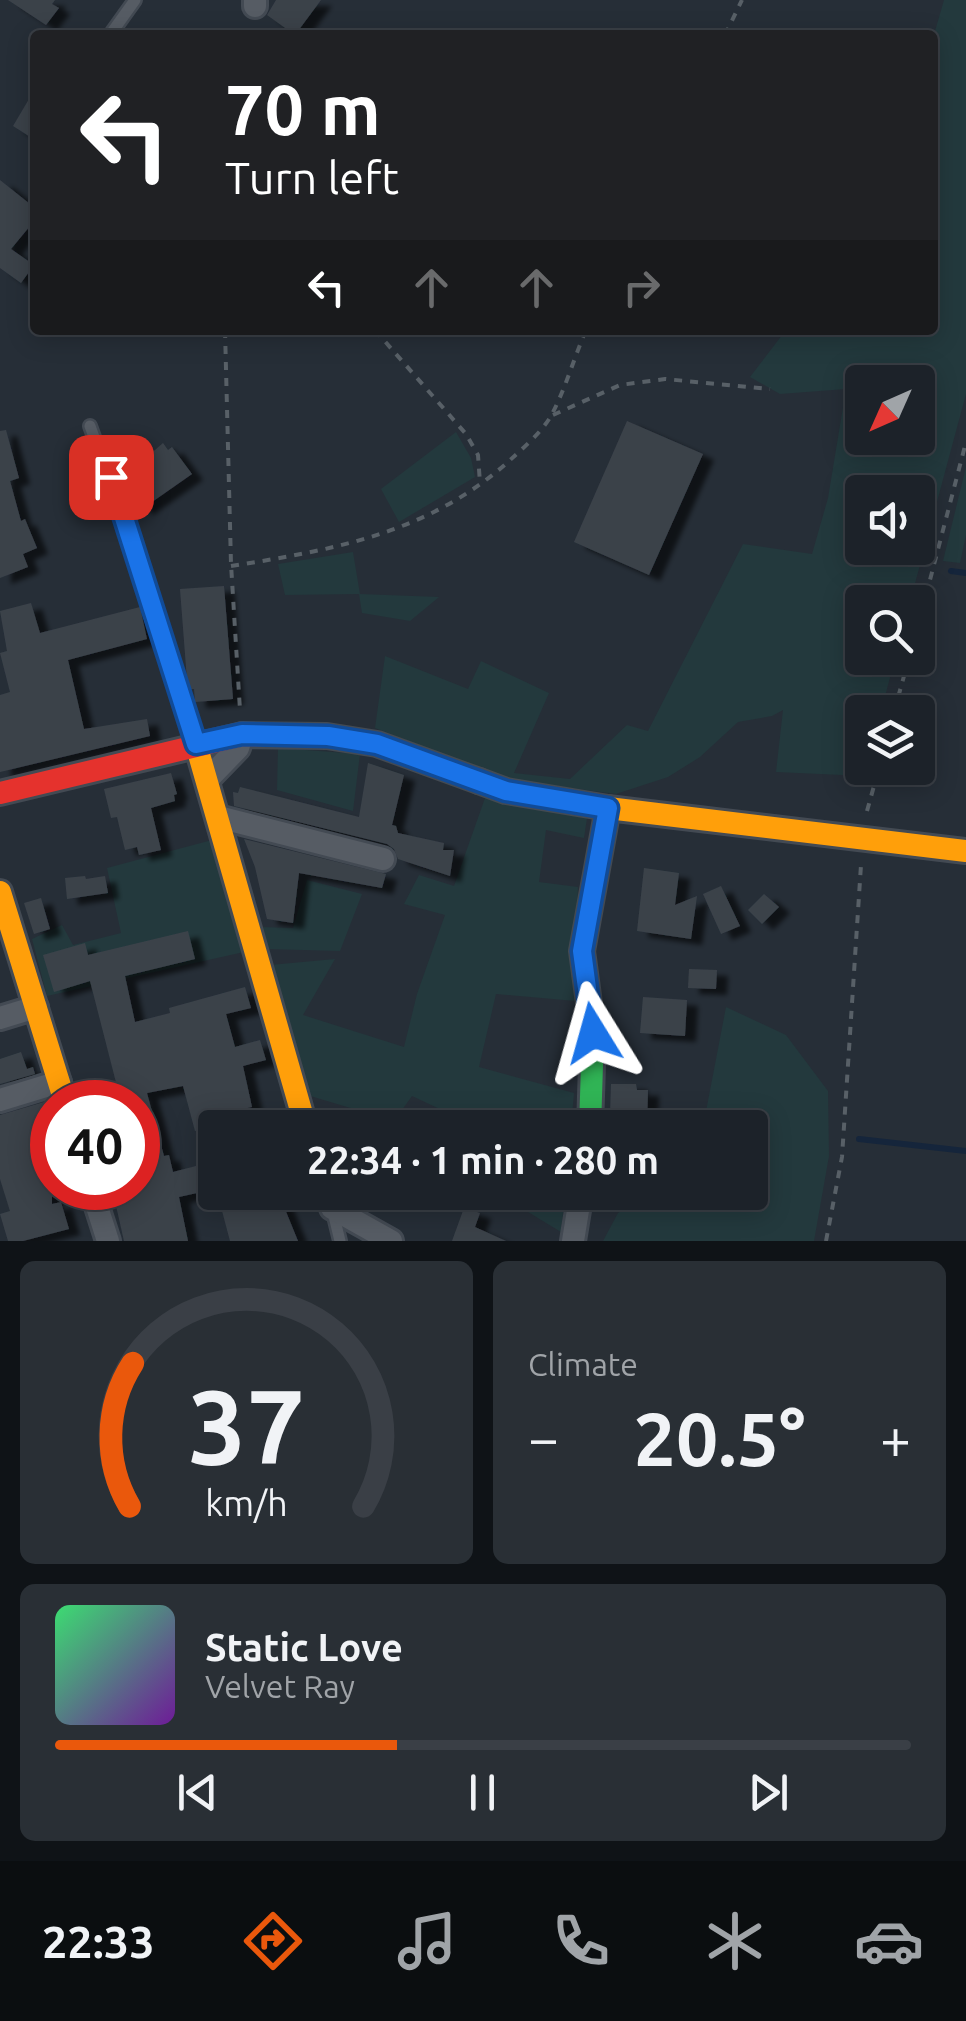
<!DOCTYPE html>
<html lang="en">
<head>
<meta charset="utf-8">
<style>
	body { margin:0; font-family:Ubuntu,sans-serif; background:#292f35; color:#f1f3f6; height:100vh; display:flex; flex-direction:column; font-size:38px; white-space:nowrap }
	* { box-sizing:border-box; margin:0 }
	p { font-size:32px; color:#a0a4a8 }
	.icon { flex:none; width:55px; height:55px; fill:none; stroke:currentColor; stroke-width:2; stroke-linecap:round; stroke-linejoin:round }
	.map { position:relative; height:1241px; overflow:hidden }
	.side { display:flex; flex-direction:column; gap:20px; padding:20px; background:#0f1317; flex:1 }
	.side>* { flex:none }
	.top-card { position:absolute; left:30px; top:30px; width:908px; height:305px; border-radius:10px; box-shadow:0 5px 25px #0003,0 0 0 2px #3a3f46; background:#202124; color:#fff; overflow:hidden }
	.needle { width:65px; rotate:225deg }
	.tools { position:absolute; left:845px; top:365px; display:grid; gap:20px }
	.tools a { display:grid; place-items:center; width:90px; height:90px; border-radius:10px; background:#1c2229; box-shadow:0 5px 25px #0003,0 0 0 2px #3a3f46; font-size:50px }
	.speed { position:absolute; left:30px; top:1080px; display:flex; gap:20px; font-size:50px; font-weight:700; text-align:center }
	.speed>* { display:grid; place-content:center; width:130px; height:130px; border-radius:50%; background:#1c2229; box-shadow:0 5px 25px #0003,0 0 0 2px #3a3f46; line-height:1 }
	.speed .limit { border:15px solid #d22; background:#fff; color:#111 }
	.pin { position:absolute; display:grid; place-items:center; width:85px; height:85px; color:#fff; margin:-42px; border-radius:20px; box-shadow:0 5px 15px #0006 }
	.me { position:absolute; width:110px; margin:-55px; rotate:352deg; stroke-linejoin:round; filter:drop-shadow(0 0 8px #0008) }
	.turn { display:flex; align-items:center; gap:35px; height:210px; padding:0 30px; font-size:45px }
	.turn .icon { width:130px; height:130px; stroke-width:2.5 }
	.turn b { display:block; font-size:70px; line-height:85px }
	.lanes { display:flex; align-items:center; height:95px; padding:0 30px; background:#0003; justify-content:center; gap:50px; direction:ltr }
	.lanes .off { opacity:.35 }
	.big { font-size:75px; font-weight:700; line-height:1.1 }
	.side .tile { flex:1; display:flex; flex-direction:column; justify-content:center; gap:15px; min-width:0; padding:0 35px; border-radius:15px; background:#292f35 }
	.side .dial { align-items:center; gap:0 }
	.dial svg { height:260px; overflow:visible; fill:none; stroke:#3a3f46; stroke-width:7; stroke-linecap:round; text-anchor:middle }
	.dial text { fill:#f1f3f6; stroke:none }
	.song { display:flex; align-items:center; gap:30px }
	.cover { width:120px; height:120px; border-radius:15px; background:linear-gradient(135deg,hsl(140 70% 55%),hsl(280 70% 35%)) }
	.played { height:10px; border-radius:5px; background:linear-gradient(90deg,#ea580c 40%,#3a3f46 40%) }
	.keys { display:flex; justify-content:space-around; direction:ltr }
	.heat { display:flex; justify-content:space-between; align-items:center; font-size:55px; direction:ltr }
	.side .tiles { flex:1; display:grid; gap:20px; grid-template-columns:1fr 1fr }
	.tile:last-child { grid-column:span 2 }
	.trip { position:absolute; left:198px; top:1110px; width:570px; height:100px; border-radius:10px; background:#1c2229; box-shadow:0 5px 25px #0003,0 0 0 2px #3a3f46; font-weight:700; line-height:100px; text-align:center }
	.dock { display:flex; height:160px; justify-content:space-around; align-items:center; background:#0b0e10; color:#a0a4a8 }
	.dock .icon { width:70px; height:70px }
	.dock .selected { color:#ea580c }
	.dock b { font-size:45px; color:#f1f3f6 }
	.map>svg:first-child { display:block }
	.green { fill:#23393d; fill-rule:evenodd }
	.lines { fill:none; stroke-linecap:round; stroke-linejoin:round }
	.stream { stroke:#15253b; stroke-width:6 }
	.building { fill:#3b424a; filter:url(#shadow) }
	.lane-casing { stroke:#434a53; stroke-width:16 }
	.street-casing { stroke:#434a53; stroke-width:28 }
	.fast-casing { stroke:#434a53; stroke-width:28 }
	.slow-casing { stroke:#434a53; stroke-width:28 }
	.jam-casing { stroke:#434a53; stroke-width:28 }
	.path { stroke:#586067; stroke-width:4; stroke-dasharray:8 8; stroke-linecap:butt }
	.lane { stroke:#565c64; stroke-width:11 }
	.street { stroke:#565c64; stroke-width:22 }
	.fast { stroke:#30b455; stroke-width:22 }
	.slow { stroke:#ff9f0a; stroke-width:22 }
	.jam { stroke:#e5322d; stroke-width:22 }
	.route-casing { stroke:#114b97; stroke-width:25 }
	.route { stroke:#1a73e8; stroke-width:18 }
</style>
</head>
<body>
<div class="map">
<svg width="966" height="1241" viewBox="0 0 966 1241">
	<defs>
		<filter id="shadow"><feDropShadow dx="11" dy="6" stdDeviation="2.5" flood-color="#0009"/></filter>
	</defs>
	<rect width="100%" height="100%" fill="#262e37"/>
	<g class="green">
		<path d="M944,0h22v394l-56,208h-48v56h33l-14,54h-19l2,64 -88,-4 7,-62 -11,6 -34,6 -38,35 -32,20 -52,17 -107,-14 -134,-52 10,-72 83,33 13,-28 68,32 -35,80 56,6 57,-54 21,6 95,-187 69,10 16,-56 18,-109 -66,5 -30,-17 36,-47h146l1,-292zM862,382h56v56h-56zM862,492h56v56h-56z"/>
		<path d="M456,432l15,26 4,19 -76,45 -18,-33z"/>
		<path d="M966,467v68l-6,28 -17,-2z"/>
		<path d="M353,552l7,42 79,3 -29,24 -48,-8 -3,-19 -74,1 -7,-31z"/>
		<path d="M278,748l82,6 -7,57 -76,-21z"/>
		<path d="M485,798l102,20 -3,20 -38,-8 -7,52 39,5 -3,114 -79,-7 -17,73 95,26 -3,34h-93l-66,-31 -18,25 -87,-26 -37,-130 65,-6 -32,56 101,32 13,-53 28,-79 -41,-11 15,-29 35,11z"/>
		<path d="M212,840l32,112 -197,44 -15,-57 30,-14 11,20 48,-12 -14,-65z"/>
		<path d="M307,880l55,14 -22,57 -74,-2 -6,-22 33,1z"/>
		<path d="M726,1007l60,28 42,56 1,65 -15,85h-211l15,-28 32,-20 100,-1v-64l-47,-1z"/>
		<path d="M497,1193h68l-4,39z"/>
	</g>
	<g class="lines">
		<g class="stream">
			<path d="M951,571l15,2"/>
			<path d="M859,1139l107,12"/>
		</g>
	</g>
	<g class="building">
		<path d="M8,0h47l-3,4 7,4 -13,17z"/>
		<path d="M276,0h45l-26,35 -28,-20z"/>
		<path d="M35,89v51l-22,-14z"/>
		<path d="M0,180l35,28v12l-24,29 23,16 -13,18 -21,-15z"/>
		<path d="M627,421l76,33 -54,121 -75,-33z"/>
		<path d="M6,430l13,48 -9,3 11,40 4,-2 12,29 -14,6 5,13 -28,11v-147z"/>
		<path d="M163,443l5,7 4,-3 20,27 -50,35 -17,-23 19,-14 -5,-8z"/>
		<path d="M224,586l9,113 -38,3 -1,-13h-4l-3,-9 -7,-91z"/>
		<path d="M31,603l9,30 100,-26 7,32 -79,21 16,69 63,-10 3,17 -150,36v-77l10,-3 -10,-39 7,-2 -7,-40z"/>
		<path d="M368,763l36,12 -12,50 4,1 2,7 46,10 -1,7h11l-4,26 -52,-17 -4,-10 -7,-5 -153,-38 -1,-14 5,1 2,-6 119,30z"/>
		<path d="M171,773l6,21 -3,1 1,6 -24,7 10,42 -22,5 -2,-8 -12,3 -8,-33 -6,1 -7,-29z"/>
		<path d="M244,839l142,35 -4,14 -83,-15 -6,50 -26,-4 -12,-52z"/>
		<path d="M644,868l35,5 -4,32 22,-9 -6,43 -54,-8z"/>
		<path d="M85,876l1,3 19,-3 3,17 -41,6 -2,-21z"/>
		<path d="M721,886l19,40 -19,8 -18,-40z"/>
		<path d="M764,894l15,13 -17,17 -14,-14z"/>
		<path d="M41,898l9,31 -16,5 -10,-31z"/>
		<path d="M188,931l7,28 -70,17 10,46 35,-9 -1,-5 76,-21 6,21 -25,6 9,33 25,-7 6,20 -23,6 9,41 -41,9 2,10 -18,5 -12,-45 -36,7 17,63 5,-1 4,17 42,-11v28l-36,8 9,44h-64l-12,-53h26v-93l-18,3 -30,-117 -36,11 -11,-37 42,-12 3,12z"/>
		<path d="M689,969l28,1 -1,19 -28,-1z"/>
		<path d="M643,997l44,3 -2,36 -45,-3z"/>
		<path d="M21,1052l6,17 6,-2 2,7 -35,10v-25z"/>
		<path d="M611,1084h25l1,6h11l-1,38h-18v-12h-19z"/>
		<path d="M44,1102l8,15v87l9,-2 8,27 -46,12h-15l-8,-27 10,-3 -10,-32v-64z"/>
		<path d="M217,1192h61l20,49h-68z"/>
		<path d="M464,1208l16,5 -5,14 31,14h-54z"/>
	</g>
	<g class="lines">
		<g class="lane-casing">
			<g id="lane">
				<path d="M110,35l25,-35"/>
				<path d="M90,426l63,174 42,140"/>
				<path d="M333,1212l7,29"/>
			</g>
		</g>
		<g class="street-casing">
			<g id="street">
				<path d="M255,6v-6"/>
				<path d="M207,780l31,-32 4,-13"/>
				<path d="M218,817l165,42"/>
				<path d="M0,1018l36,-11"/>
				<path d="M0,1100l59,-18"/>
				<path d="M91,1188l17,53"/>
				<path d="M327,1192l5,16 59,33"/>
				<path d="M573,1241l8,-49"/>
			</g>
		</g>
		<g class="fast-casing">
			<path id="fast" d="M590,1128l3,-95 -11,-82 26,-143"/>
		</g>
		<g class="slow-casing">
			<g id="slow">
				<path d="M196,744l110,384"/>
				<path d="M479,781l27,10 102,17 358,43"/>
				<path d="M0,892l65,210"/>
			</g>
		</g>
		<g class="jam-casing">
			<path id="jam" d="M0,793l242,-58 85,1 50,8 102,37"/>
		</g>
		<g class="path">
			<path d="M725,35l17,-35"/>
			<path d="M225,330l6,234 9,146"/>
			<path d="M375,330l91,104 12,21 2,28"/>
			<path d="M553,415l67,-30 45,-6 105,10"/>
			<path d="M231,566c102,-16 198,-33 278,-105 14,-13 32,-28 42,-45 14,-26 23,-58 35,-86"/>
			<path d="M918,626l48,-184"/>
			<path d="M894,712l15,-54"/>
			<path d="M867,811l12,-43"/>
			<path d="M826,1241l16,-84 19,-292"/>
		</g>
		<use href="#lane" class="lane"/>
		<use href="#street" class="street"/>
		<use href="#fast" class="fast"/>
		<use href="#slow" class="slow"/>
		<use href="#jam" class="jam"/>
	</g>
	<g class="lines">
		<g class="route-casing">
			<path id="route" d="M111,477l85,267 46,-10 86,2 49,8 129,47 102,17 -26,143 11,82"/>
		</g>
		<use href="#route" class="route"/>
	</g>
</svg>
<div class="tools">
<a><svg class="needle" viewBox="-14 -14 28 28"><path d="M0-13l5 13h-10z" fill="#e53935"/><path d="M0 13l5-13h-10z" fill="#a0a4a8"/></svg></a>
<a><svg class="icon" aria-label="sound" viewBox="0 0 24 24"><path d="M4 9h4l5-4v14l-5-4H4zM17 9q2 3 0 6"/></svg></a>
<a><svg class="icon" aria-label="search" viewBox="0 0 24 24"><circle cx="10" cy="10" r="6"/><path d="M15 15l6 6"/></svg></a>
<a><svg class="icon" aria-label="layers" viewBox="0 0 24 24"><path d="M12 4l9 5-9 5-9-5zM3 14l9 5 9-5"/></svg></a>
</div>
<div class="speed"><div class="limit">40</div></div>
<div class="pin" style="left:111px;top:477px;background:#d93025"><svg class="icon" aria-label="arrive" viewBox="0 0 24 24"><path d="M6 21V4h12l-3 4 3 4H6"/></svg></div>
<svg class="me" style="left:593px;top:1033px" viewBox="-20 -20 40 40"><path d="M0-17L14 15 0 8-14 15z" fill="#1a73e8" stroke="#fff" stroke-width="4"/></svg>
<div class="trip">22:34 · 1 min · 280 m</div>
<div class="top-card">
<div class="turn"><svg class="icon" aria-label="left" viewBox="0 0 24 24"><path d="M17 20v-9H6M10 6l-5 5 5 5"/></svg><div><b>70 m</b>Turn left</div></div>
<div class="lanes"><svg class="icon" aria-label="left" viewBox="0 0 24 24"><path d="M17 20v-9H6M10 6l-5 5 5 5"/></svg><svg class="icon off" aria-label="ahead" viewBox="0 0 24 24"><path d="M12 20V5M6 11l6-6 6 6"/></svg><svg class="icon off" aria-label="ahead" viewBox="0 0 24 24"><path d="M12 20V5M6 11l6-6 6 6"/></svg><svg class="icon off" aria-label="right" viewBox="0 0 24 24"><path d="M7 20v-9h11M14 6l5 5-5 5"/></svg></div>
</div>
</div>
<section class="side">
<div class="tiles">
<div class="tile dial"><svg viewBox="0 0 100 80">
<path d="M14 69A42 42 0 1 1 86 69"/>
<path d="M14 69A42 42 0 0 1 15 25" stroke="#ea580c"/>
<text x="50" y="56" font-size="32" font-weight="700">37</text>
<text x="50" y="72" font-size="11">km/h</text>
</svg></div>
<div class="tile"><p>Climate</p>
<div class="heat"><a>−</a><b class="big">20.5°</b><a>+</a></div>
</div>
<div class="tile">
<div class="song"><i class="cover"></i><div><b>Static Love</b><p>Velvet Ray</p></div></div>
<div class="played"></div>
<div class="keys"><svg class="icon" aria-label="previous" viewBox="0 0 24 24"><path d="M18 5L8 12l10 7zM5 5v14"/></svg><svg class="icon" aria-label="pause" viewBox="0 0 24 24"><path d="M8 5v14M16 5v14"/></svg><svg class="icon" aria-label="next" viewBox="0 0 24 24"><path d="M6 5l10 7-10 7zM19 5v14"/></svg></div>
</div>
</div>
</section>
<nav class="dock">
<b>22:33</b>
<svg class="icon selected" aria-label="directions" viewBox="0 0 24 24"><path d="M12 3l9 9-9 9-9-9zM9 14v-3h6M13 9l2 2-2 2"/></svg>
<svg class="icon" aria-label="music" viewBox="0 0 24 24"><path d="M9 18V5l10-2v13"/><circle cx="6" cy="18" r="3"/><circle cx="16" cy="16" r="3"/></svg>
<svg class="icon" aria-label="phone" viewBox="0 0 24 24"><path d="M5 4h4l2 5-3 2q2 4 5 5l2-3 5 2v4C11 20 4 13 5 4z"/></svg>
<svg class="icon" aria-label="climate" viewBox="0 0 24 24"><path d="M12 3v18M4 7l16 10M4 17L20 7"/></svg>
<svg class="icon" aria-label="car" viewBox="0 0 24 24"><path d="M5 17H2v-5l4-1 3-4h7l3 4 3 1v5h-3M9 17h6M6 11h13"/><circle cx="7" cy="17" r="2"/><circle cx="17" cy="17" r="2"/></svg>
</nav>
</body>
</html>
